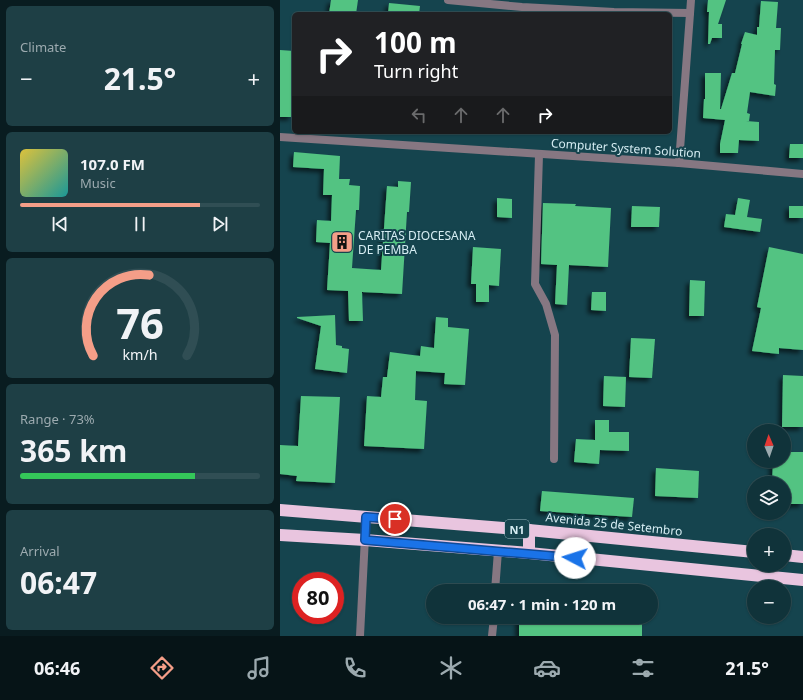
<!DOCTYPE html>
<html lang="en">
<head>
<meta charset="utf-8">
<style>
	body { margin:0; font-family:"Noto Sans",sans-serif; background:#1e3f45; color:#f1f3f6; height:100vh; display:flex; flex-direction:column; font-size:15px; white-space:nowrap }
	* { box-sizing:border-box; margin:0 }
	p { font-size:13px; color:#9caaaf }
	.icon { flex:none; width:22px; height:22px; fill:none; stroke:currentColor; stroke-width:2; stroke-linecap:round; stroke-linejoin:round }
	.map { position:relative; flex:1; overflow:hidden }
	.side { display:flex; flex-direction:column; gap:6px; padding:6px; background:#091c20; width:280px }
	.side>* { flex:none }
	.guide { position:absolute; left:12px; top:12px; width:380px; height:122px; border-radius:6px; box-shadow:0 1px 3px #0004,0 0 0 1px #304e54; background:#202124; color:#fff; overflow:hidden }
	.needle { width:26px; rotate:358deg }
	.tools { position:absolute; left:467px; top:424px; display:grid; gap:8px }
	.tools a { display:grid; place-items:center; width:44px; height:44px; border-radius:50%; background:#10333a; box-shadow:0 1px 3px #0004,0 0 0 1px #304e54; font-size:20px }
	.speed { position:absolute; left:12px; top:572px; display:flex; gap:8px; font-size:20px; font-weight:700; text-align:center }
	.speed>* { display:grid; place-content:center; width:52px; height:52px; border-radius:50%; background:#10333a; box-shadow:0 1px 3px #0004,0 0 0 1px #304e54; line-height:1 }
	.speed .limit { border:6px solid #d22; background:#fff; color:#111 }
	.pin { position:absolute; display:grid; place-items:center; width:34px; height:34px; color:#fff; margin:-17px; border:2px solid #fff; border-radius:50%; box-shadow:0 1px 4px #0007 }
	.me { position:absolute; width:44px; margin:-22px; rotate:275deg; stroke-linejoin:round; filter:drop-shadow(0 0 3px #0008) }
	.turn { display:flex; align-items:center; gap:14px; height:84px; padding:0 16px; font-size:18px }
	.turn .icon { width:52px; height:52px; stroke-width:2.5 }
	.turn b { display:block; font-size:28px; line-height:34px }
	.lanes { display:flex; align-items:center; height:38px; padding:0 16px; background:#0003; justify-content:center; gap:20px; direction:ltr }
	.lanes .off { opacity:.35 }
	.big { font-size:30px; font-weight:700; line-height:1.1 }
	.side .widget { flex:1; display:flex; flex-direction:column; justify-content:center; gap:6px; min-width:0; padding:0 14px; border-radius:6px; background:#1e3f45 }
	.side .dial { align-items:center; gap:0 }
	.dial svg { height:104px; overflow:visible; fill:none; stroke:#304e54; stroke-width:7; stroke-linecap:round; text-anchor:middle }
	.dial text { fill:#f1f3f6; stroke:none }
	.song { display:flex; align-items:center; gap:12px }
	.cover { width:48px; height:48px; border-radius:6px; background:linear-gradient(135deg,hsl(50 70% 55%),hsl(180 70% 35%)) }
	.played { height:4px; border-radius:2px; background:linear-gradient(90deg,#f49e88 75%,#304e54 75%) }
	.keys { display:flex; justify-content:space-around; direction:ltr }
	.heat { display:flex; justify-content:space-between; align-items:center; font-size:22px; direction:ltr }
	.charge { height:6px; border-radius:3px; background:linear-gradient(90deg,#34c759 73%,#304e54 0) }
	.trip { position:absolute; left:146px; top:584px; width:232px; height:40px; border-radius:20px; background:#10333a; box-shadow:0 1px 3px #0004,0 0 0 1px #304e54; font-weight:700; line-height:40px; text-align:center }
	.menu { display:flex; height:64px; justify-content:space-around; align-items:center; background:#061417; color:#9caaaf }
	.menu .icon { width:28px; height:28px }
	.menu .selected { color:#f49e88 }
	.menu b { font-size:18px; color:#f1f3f6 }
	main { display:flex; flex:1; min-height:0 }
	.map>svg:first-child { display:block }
	.building { fill:#52c382; filter:url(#shadow) }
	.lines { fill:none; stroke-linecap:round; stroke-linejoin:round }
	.street { stroke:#867782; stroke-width:8 }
	.highway { stroke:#e9c5df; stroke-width:12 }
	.route-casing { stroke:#114b97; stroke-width:10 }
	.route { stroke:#1a73e8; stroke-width:7 }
	.labels { text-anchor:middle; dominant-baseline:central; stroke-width:4; stroke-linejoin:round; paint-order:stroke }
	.shield { fill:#15444e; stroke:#9cbac2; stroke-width:1 }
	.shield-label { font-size:11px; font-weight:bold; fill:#d6edf3 }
	.street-label { font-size:12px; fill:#d6edf3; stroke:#15444e }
	.poi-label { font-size:12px; fill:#d6edf3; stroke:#15444e; text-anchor:start }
</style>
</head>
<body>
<main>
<section class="side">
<div class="widget"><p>Climate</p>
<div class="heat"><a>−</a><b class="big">21.5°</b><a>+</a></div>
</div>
<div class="widget">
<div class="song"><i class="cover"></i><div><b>107.0 FM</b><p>Music</p></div></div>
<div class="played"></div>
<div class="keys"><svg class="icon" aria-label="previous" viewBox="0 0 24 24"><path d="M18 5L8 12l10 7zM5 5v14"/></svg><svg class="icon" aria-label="pause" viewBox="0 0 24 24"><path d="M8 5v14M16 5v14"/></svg><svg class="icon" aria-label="next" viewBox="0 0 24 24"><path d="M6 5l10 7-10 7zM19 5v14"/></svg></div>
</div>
<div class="widget dial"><svg viewBox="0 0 100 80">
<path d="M14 69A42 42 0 1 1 86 69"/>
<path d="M14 69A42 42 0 0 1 57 7" stroke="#f49e88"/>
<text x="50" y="56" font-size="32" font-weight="700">76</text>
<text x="50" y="72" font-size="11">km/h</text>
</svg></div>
<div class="widget"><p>Range · 73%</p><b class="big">365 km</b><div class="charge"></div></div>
<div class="widget"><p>Arrival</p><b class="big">06:47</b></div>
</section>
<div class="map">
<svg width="523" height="636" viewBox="0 0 523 636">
	<defs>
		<filter id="shadow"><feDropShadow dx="-3.5" dy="3.5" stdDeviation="2" flood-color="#0009"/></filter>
	</defs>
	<rect width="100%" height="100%" fill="#15444e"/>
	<g class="building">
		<path d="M51,0h27l-2,14h-27z"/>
		<path d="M428,0h18l-8,24h4v14h-10l-2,6h-2l1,-32h-2z"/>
		<path d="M481,1l17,1 -2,26h5l-1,22h-5l-1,34 2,1 -1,11 -25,-4 -3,21 3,1 -1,7h-3l13,1v19l-20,-1 -1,13h-18v-9l5,-24 -22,-2 1,-19h1v-26h16l-1,36h1l11,-36h3l7,-29h-1l4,-12 12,3v-8h2z"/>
		<path d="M109,3l31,3 -1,8h-31z"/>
		<path d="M0,50l14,1v51h-1l-1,15h-12z"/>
		<path d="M510,144h13v14h-14z"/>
		<path d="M14,152l46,4 -1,23h11l-1,6 11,1 -1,24h-3l-4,58 29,2 6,-84 11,1v-6l13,1 -2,30h-2l-5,82 -40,-2 1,29h-14l-1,-30 -21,-1 3,-47 -14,-1 1,-22 14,1 1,-26h-9l1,-26 -31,-2z"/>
		<path d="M217,198l15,1v19l-15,-1z"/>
		<path d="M458,198l12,2 -3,17 15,2 -2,13 -36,-5 2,-13 9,1z"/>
		<path d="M263,203l33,1 -1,2 36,2 -3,59 -39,-2 -2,40 -12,-1 2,-39 -16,-1z"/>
		<path d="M352,206l28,1 -1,20h-28z"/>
		<rect x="509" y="206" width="14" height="12"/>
		<path d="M193,247l28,2 -2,37 -10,-1v17h-13v-18h-5z"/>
		<path d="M489,247l34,7v96l-24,-2v6l-27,-3 9,-43 -4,-1z"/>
		<path d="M410,280l15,1 -1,35h-15z"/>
		<path d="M312,292h14v19l-15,-1z"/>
		<path d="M55,315l1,30 6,1v2l7,1 -2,24 -32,-4 6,-43 -24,-8v-1z"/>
		<path d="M156,317l12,1v9l21,2 -4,56 -21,-1 1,-11 -29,-2 -1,29 12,1 -3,48 -60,-3 3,-50 14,1 2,-20h4l3,-25 30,4 1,-10 13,2z"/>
		<path d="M351,338l24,1 -3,39 -23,-1z"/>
		<path d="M503,375l20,1v51h-21z"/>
		<path d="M324,376l22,1 -1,30 -22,-1z"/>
		<path d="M21,396l39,1 -5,86 -39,-2 1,-5 -17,-2v-29l18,1z"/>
		<path d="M315,420h14v12h20v19l-29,-1 -1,14 -25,-2 2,-23 19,1z"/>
		<path d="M504,452h19v52h-19v-21h-12l1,-22h11z"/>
		<path d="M376,468l43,3 -1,27 -43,-2z"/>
		<path d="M262,491l92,7 -2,19 -92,-6z"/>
		<rect x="239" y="617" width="123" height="19"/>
	</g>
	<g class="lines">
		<g class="street">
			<path d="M168,0l74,7 92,5 76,1"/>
			<path d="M0,137l399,26 124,11"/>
			<path d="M259,155l-4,129 11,20 9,31 -1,124"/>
			<path d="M399,163l12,-163"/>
			<path d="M215,591l3,-40"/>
			<path d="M80,636l6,-119"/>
			<path d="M212,636l2,-19"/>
		</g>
		<g class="highway">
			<path d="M0,510l249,20 225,22"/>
			<path d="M0,535l85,5 164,13 274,27"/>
			<path d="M249,553v-23"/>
			<path d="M504,555l19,2"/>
		</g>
	</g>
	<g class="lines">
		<g class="route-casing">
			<path id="route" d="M115,519l-29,-2 -1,23 210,18"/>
		</g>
		<use href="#route" class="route"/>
	</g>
	<defs>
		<g id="building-square" transform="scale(1.15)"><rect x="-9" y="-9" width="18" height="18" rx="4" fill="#f49e88" stroke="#15444e"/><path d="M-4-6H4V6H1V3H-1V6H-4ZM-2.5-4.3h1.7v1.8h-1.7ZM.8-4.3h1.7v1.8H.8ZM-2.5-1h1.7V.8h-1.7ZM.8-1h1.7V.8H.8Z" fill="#111"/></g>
	</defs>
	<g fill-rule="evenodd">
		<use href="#building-square" x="62" y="242"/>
	</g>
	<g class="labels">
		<rect class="shield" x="225" y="520" width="24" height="18" rx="3"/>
		<g class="shield-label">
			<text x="237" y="529">N1</text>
		</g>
		<g class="street-label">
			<text transform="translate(346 148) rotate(4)">Computer System Solution</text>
			<text transform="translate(334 524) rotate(6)">Avenida 25 de Setembro</text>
		</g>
		<g class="poi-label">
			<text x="78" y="235">CARITAS DIOCESANA<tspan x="78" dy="14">DE PEMBA</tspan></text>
		</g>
	</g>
</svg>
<div class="tools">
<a><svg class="needle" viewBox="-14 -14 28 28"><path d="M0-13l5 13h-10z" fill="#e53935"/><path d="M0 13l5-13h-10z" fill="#9caaaf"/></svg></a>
<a><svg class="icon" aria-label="layers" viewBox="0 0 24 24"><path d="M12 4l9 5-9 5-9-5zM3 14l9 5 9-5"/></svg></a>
<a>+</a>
<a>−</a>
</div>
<div class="speed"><div class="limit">80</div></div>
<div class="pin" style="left:115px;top:519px;background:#d93025"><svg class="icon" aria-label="arrive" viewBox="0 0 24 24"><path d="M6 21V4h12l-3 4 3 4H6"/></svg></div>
<svg class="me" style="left:295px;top:558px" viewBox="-20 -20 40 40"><circle r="19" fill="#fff"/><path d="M0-13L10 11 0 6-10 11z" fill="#1a73e8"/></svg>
<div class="trip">06:47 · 1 min · 120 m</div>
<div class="guide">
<div class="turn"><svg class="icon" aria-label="right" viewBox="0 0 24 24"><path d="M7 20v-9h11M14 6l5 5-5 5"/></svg><div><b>100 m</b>Turn right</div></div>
<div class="lanes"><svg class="icon off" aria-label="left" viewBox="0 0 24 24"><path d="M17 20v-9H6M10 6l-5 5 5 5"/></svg><svg class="icon off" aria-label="ahead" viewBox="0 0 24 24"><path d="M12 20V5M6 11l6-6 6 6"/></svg><svg class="icon off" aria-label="ahead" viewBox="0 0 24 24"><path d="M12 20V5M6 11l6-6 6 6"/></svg><svg class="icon" aria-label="right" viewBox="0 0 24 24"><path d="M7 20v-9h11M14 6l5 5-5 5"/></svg></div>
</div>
</div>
</main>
<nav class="menu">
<b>06:46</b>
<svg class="icon selected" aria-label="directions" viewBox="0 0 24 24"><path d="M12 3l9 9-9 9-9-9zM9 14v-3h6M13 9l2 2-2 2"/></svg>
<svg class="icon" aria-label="music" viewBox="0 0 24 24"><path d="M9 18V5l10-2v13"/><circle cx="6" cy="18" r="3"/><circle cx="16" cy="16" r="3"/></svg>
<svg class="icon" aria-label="phone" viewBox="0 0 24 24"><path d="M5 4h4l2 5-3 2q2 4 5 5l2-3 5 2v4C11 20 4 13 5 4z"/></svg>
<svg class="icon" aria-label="climate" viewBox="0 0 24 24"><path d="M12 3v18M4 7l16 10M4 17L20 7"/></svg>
<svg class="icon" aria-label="car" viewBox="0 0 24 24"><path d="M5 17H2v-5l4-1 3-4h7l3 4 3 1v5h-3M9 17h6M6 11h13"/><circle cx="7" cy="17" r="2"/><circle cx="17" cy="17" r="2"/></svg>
<svg class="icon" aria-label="filters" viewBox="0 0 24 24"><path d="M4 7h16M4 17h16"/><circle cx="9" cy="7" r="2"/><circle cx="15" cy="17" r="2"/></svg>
<b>21.5°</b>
</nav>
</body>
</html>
